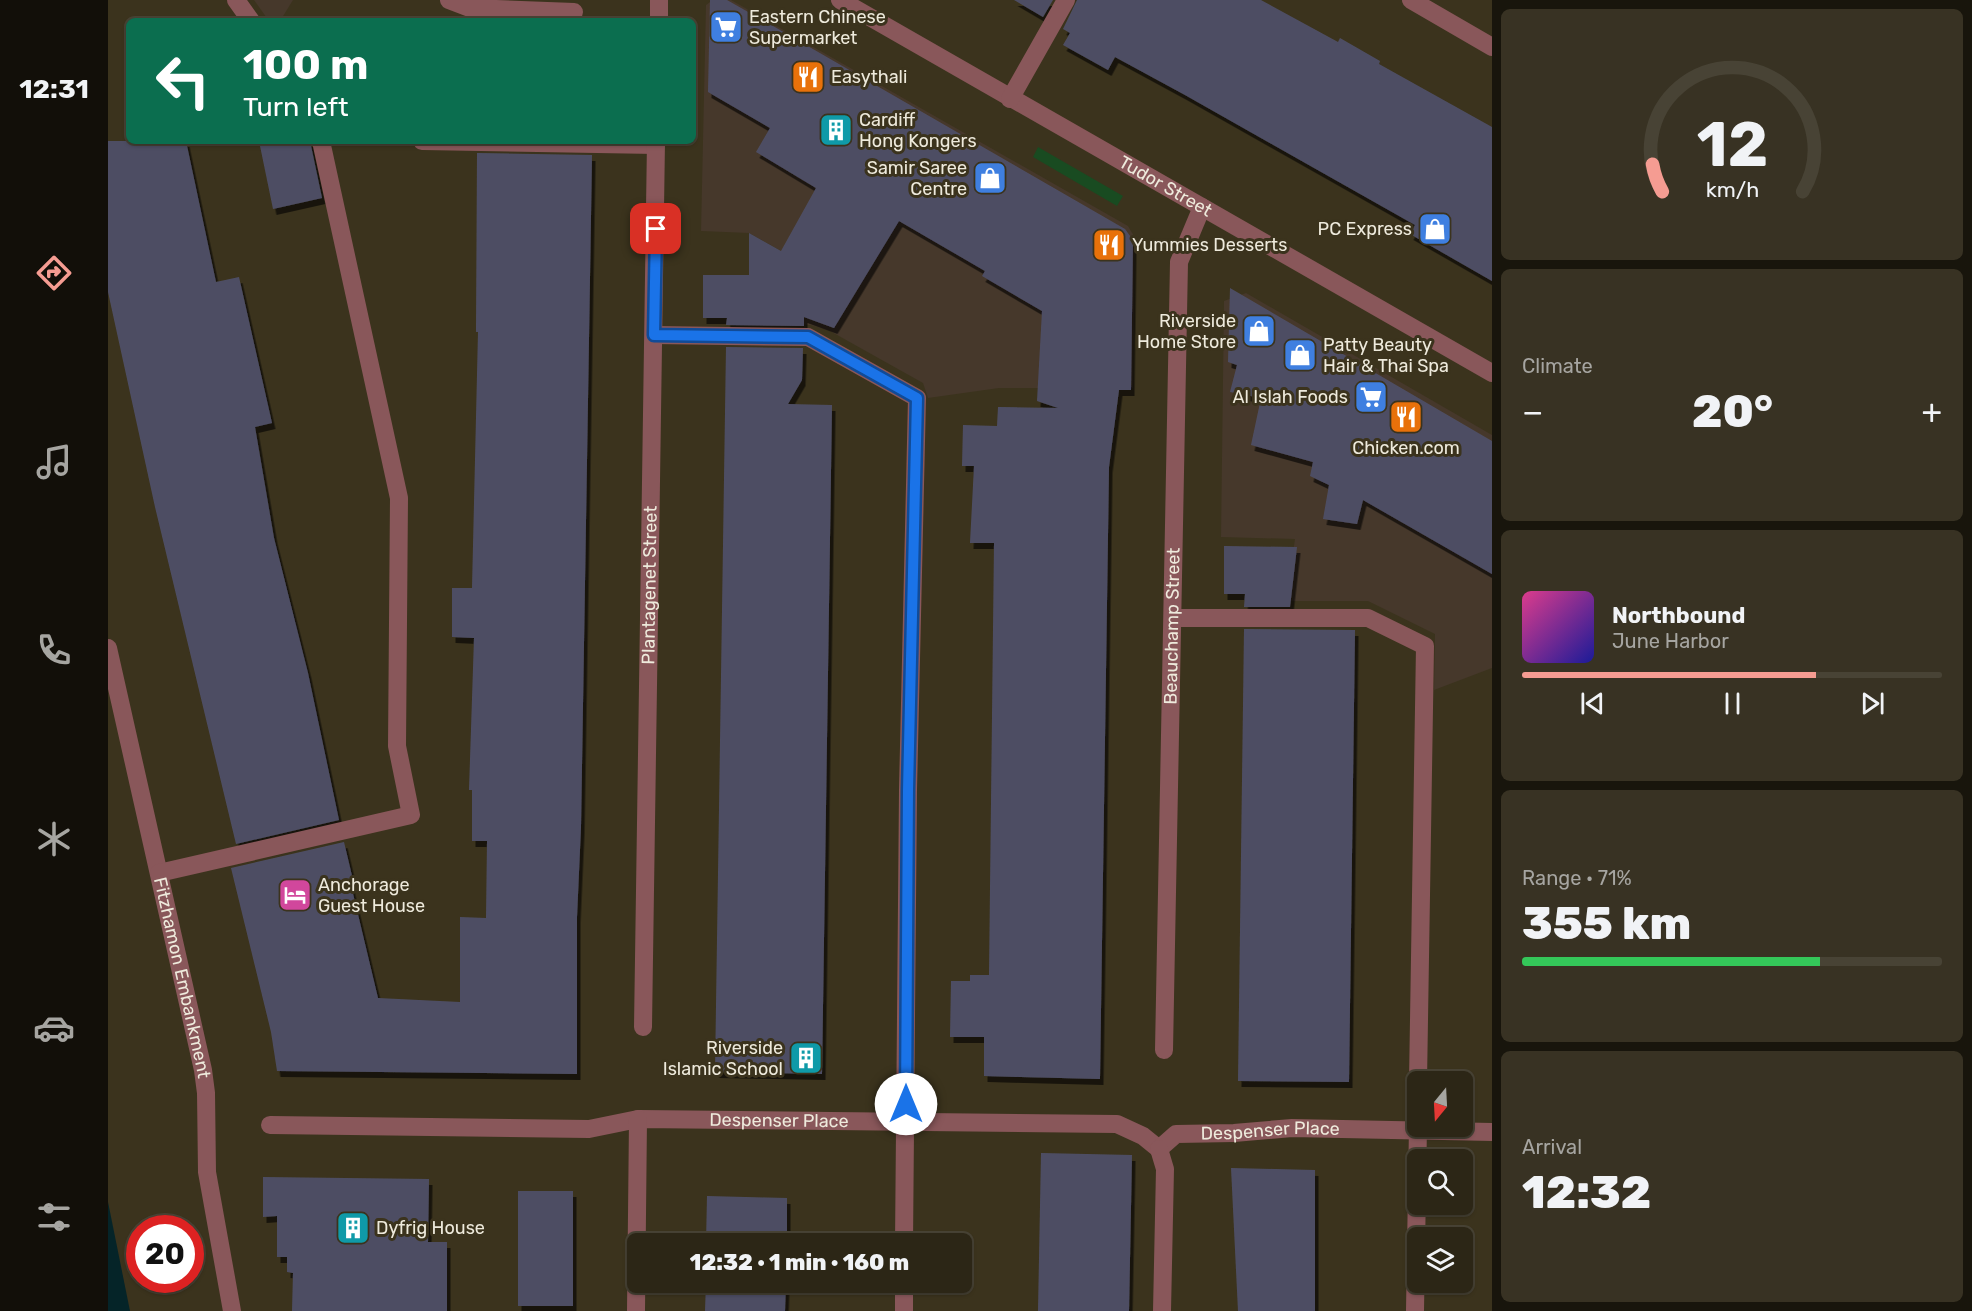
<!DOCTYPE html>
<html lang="en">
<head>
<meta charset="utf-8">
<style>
	body { margin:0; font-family:Rubik,sans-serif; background:#383223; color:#f1f3f6; height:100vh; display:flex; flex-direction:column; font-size:22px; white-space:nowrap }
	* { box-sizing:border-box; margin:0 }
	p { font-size:20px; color:#a6a5a1 }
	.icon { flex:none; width:33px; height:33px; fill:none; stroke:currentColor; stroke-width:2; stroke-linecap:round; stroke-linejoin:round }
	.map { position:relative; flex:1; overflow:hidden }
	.details { display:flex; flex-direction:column; gap:9px; padding:9px; background:#18150c; width:480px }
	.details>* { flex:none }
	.guide { position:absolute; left:18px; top:18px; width:570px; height:126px; border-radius:9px; box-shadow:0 2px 4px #0004,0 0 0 2px #484335; background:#0b6e4f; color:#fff; overflow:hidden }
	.needle { width:39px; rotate:198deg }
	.tools { position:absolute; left:1299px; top:1071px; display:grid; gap:12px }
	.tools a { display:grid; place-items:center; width:66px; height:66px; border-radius:9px; background:#2c2616; box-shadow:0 2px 4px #0004,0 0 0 2px #484335; font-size:30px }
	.speed { position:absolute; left:18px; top:1215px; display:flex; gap:12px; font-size:30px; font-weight:700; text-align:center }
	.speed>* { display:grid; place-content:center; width:78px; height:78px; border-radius:50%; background:#2c2616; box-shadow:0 2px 4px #0004,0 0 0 2px #484335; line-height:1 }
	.speed .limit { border:9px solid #d22; background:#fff; color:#111 }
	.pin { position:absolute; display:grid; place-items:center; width:51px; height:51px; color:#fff; margin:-26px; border-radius:12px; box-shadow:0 3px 9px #0006 }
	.me { position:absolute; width:66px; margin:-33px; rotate:0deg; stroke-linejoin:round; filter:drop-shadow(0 0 4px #0008) }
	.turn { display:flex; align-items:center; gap:21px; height:126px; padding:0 18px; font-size:27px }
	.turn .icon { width:78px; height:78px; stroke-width:2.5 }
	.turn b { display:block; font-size:42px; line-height:51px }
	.big { font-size:45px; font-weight:800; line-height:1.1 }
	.details .card { flex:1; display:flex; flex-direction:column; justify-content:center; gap:9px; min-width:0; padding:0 21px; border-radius:9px; background:#383223 }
	.details .dial { align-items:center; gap:0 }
	.dial svg { height:156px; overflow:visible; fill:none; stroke:#484335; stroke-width:7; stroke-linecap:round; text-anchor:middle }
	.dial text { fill:#f1f3f6; stroke:none }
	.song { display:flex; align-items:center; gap:18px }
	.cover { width:72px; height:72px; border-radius:9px; background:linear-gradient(135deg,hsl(330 70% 55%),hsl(240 70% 35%)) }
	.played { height:6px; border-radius:3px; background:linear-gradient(90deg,#f59c92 70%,#484335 70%) }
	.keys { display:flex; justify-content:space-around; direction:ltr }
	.heat { display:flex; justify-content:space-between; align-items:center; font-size:33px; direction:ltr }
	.charge { height:9px; border-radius:4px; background:linear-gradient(90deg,#34c759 71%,#484335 0) }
	.trip { position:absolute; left:519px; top:1233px; width:345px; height:60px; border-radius:9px; background:#2c2616; box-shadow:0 2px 4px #0004,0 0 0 2px #484335; font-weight:800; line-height:60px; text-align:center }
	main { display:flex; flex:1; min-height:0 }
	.dock { display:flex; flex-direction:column; width:108px; justify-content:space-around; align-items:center; background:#120f09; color:#a6a5a1 }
	.dock .icon { width:42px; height:42px }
	.dock .active { color:#f59c92 }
	.dock b { font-size:27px; color:#f1f3f6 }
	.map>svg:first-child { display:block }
	.commercial { fill:#46382b }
	.green { fill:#194b21 }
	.water { fill:#052428 }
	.building { fill:#4e4e64; filter:url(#shadow) }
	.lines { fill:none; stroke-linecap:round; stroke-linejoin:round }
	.minor { stroke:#89575a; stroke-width:18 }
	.route-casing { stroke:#114b97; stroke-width:15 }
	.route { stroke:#1a73e8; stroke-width:10 }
	.labels { text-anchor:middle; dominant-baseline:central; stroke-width:6; stroke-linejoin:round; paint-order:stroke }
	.poi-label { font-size:18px; fill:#eeeadc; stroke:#3b331d; text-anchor:start }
	.street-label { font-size:18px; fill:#eeeadc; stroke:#3b331d }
</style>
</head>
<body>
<main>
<nav class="dock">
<b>12:31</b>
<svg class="icon active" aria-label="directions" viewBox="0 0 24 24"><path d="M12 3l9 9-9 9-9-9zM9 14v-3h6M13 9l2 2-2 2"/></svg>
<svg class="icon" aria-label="music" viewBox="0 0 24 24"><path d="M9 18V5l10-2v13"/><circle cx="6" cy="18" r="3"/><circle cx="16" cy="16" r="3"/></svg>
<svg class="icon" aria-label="phone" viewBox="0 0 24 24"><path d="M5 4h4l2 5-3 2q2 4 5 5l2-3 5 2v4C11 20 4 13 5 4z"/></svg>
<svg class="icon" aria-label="climate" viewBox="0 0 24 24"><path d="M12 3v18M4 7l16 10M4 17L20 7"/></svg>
<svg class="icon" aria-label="car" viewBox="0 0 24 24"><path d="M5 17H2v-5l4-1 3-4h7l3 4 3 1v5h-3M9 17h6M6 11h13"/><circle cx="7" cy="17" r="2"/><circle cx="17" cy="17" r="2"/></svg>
<svg class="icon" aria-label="filters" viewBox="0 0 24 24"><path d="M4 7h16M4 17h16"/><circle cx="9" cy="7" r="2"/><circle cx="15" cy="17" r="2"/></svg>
</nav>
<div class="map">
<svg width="1384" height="1311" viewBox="0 0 1384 1311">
	<defs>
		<filter id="shadow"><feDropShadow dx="3.5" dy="6" stdDeviation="0" flood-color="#0009"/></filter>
	</defs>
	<rect width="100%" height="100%" fill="#3b331d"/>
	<g class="commercial">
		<path d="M146,0h39l-13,21h-11z"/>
		<path d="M605,0h18l397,226 7,12 -2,150h-134l-71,10 -5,-15 -93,-52 -19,-6 -36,-2 6,-72 -32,-18 -48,-2 5,-226z"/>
		<path d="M1138,293l246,142v233l-58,22 1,-56 -67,-33h-82l9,-62 -74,-2 3,-236z"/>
	</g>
	<path class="green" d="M930,147l85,49 -6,10 -84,-49z"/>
	<path class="water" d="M0,1202l22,109h-22z"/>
	<g class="building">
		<path d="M602,0h17l46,26 352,203 8,11 -2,150h-12l-10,77 -9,612 -116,-3v-39h-34l1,-56h19v-6h19l5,-432h-24l4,-77h-12l1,-41 34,1 1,-19 60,1 -21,-7 5,-90 -60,-35 3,-5 -86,-50 -65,107 -30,-11v9l-78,-1 1,-7h-24v-43h46v-42l32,18 35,-63 -60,-36 14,-24 -62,-36z"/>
		<path d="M906,0h39l-10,17z"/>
		<path d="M969,0h184l77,42 2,-4 40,23 -1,3 113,63v154l-82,-47 5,-9 -230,-130 -70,-38 -7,13 -45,-25 7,-12 -7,-4z"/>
		<path d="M0,141h78l30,141 23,-5 33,146 -17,4 19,111 34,135 31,147 -103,24 -81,-337 -47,-215z"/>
		<path d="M151,141h51l12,57 -49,11z"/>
		<path d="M369,153l115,2 -11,672 -4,90v157l-300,-3 -6,-39 -40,-164 113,-26 9,38 -3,1 28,117 82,4v-85l26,1 1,-77h-15v-51h-3l5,-152 -22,-1v-49h20l6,-256h-2z"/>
		<path d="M1122,288l262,153v133l-129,-74 -6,24 -34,-5 6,-34 -19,-9 3,-14 -62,-17 10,-47 -31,-6 7,-27 -9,-3z"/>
		<path d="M618,347l77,1 -1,32 -14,24 44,1 -10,669 -107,-2z"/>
		<path d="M1116,546l73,1 -7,60h-46l1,-13h-21z"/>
		<path d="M1136,629l111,1 -6,452 -111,-1z"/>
		<path d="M933,1153l91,2 -3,156h-91z"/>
		<path d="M1123,1168l84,2v141h-77z"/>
		<path d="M155,1177l166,2 -1,63h19v69h-155l1,-38 -6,-1v-15h-10v-41l-14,1z"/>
		<rect x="410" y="1191" width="55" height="115"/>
		<path d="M599,1196l80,2v46h-81z"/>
		<path d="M598,1282h80l-1,29h-80z"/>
	</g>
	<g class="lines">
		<g class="minor">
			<path d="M128,0l15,21"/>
			<path d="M341,0l21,8 104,4"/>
			<path id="s1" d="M732,0l652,373"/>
			<path d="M1303,0l81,47"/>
			<path d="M551,21v-21"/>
			<path d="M902,99l56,-99"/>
			<path d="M314,141l234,4"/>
			<path d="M546,335l154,2 109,61 -9,392 -4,454"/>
			<path d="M1066,618h194l57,28 -7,436"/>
			<path id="s2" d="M0,648l95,422 3,23 1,79 25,139"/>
			<path d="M51,873l252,-58 -14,-69 2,-248 -78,-357"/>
			<path id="s3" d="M535,1027l13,-886"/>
			<path id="s4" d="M1056,1050l15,-788 23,-55"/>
			<path id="s5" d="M162,1125l319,4 49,-10 479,5 26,12 16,13"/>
			<path id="s6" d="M1051,1149l17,-15 58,-1 58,-5 200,4"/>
			<path d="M1051,1149l6,20 -3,142"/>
			<path d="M528,1311l2,-192"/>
			<path d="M796,1311v-29"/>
			<path d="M1307,1311l3,-185"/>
		</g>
	</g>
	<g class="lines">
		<g class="route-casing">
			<path id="route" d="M548,229l-2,106 154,2 109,61 -9,392 -2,314"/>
		</g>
		<use href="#route" class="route"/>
	</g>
	<defs>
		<g id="supermarket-square" transform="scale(1.725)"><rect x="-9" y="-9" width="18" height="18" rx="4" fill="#3f7fe0" stroke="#3b331d"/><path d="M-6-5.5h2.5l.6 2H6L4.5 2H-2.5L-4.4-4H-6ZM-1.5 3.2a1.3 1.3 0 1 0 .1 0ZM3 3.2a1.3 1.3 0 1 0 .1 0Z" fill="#fff"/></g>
		<g id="restaurant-square" transform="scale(1.725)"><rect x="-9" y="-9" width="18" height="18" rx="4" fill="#e8710a" stroke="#3b331d"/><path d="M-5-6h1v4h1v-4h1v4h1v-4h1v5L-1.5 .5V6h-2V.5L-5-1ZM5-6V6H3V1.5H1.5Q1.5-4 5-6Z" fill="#fff"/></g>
		<g id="building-square" transform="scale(1.725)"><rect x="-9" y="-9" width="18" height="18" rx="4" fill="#0f9aa8" stroke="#3b331d"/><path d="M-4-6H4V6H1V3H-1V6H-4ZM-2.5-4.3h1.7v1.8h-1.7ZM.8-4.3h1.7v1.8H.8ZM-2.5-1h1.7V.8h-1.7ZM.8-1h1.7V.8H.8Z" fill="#fff"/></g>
		<g id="shop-square" transform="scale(1.725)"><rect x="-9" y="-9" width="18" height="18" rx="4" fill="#3f7fe0" stroke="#3b331d"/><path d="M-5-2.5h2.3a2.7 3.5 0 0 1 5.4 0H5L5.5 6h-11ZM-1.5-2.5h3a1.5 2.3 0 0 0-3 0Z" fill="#fff"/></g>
		<g id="hotel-square" transform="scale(1.725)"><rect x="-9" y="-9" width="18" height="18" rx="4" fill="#d1479c" stroke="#3b331d"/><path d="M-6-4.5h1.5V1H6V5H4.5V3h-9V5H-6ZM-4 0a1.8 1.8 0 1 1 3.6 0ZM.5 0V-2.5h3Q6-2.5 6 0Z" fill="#fff"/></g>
	</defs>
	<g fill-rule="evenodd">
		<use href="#supermarket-square" x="618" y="27"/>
		<use href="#restaurant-square" x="700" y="77"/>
		<use href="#building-square" x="728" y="130"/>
		<use href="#shop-square" x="882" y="178"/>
		<use href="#shop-square" x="1327" y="229"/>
		<use href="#restaurant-square" x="1001" y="245"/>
		<use href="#shop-square" x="1151" y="331"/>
		<use href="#shop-square" x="1192" y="355"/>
		<use href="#supermarket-square" x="1263" y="397"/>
		<use href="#restaurant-square" x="1298" y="417"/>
		<use href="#hotel-square" x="187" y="895"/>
		<use href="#building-square" x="698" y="1058"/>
		<use href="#building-square" x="245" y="1228"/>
	</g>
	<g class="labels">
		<g class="poi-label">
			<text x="641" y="17">Eastern Chinese<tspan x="641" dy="21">Supermarket</tspan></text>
			<text x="723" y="77">Easythali</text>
			<text x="751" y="120">Cardiff<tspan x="751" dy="21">Hong Kongers</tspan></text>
			<text x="859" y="168" text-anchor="end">Samir Saree<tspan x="859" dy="21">Centre</tspan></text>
			<text x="1304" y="229" text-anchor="end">PC Express</text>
			<text x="1024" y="245">Yummies Desserts</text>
			<text x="1128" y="321" text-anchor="end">Riverside<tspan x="1128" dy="21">Home Store</tspan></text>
			<text x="1215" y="345">Patty Beauty<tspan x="1215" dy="21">Hair &amp; Thai Spa</tspan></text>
			<text x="1240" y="397" text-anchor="end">Al Islah Foods</text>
			<text x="1298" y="448" text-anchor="middle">Chicken.com</text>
			<text x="210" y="885">Anchorage<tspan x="210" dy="21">Guest House</tspan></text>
			<text x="675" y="1048" text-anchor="end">Riverside<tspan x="675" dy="21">Islamic School</tspan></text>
			<text x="268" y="1228">Dyfrig House</text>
		</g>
		<g class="street-label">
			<text stroke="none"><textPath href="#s1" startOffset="375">Tudor Street</textPath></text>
			<text stroke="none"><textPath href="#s3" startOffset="442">Plantagenet Street</textPath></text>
			<text stroke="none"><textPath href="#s4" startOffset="424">Beauchamp Street</textPath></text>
			<text stroke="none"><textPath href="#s2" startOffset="338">Fitzhamon Embankment</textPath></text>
			<text stroke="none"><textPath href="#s5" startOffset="510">Despenser Place</textPath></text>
			<text stroke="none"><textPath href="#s6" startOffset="117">Despenser Place</textPath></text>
		</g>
	</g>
</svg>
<div class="tools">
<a><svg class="needle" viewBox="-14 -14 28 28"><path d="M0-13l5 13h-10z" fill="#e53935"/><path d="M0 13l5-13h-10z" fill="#a6a5a1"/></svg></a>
<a><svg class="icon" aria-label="search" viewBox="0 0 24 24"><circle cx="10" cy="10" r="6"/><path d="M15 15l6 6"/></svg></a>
<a><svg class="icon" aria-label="layers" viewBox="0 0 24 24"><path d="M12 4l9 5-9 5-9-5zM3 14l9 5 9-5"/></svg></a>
</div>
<div class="speed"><div class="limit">20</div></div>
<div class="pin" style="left:548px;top:229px;background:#d93025"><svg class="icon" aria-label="arrive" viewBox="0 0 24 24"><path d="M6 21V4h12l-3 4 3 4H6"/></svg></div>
<svg class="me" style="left:798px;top:1104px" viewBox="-20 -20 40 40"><circle r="19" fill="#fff"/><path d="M0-13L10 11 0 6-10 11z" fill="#1a73e8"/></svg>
<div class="trip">12:32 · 1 min · 160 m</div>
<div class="guide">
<div class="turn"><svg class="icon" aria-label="left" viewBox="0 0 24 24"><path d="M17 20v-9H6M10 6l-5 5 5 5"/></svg><div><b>100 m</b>Turn left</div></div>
</div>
</div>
<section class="details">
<div class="card dial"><svg viewBox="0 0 100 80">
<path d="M14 69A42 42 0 1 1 86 69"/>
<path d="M14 69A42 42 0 0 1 9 55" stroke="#f59c92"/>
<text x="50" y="56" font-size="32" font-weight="700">12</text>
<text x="50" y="72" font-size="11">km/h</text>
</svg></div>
<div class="card"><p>Climate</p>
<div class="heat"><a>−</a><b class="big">20°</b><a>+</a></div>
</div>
<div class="card">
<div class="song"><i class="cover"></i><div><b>Northbound</b><p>June Harbor</p></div></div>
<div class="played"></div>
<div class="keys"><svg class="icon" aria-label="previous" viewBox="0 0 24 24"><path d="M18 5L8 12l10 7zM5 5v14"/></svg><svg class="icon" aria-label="pause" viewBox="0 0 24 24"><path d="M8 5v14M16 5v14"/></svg><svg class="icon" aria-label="next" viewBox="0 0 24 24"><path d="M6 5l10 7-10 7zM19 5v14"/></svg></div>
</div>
<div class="card"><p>Range · 71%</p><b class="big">355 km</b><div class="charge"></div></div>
<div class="card"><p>Arrival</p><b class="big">12:32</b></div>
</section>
</main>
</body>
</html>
